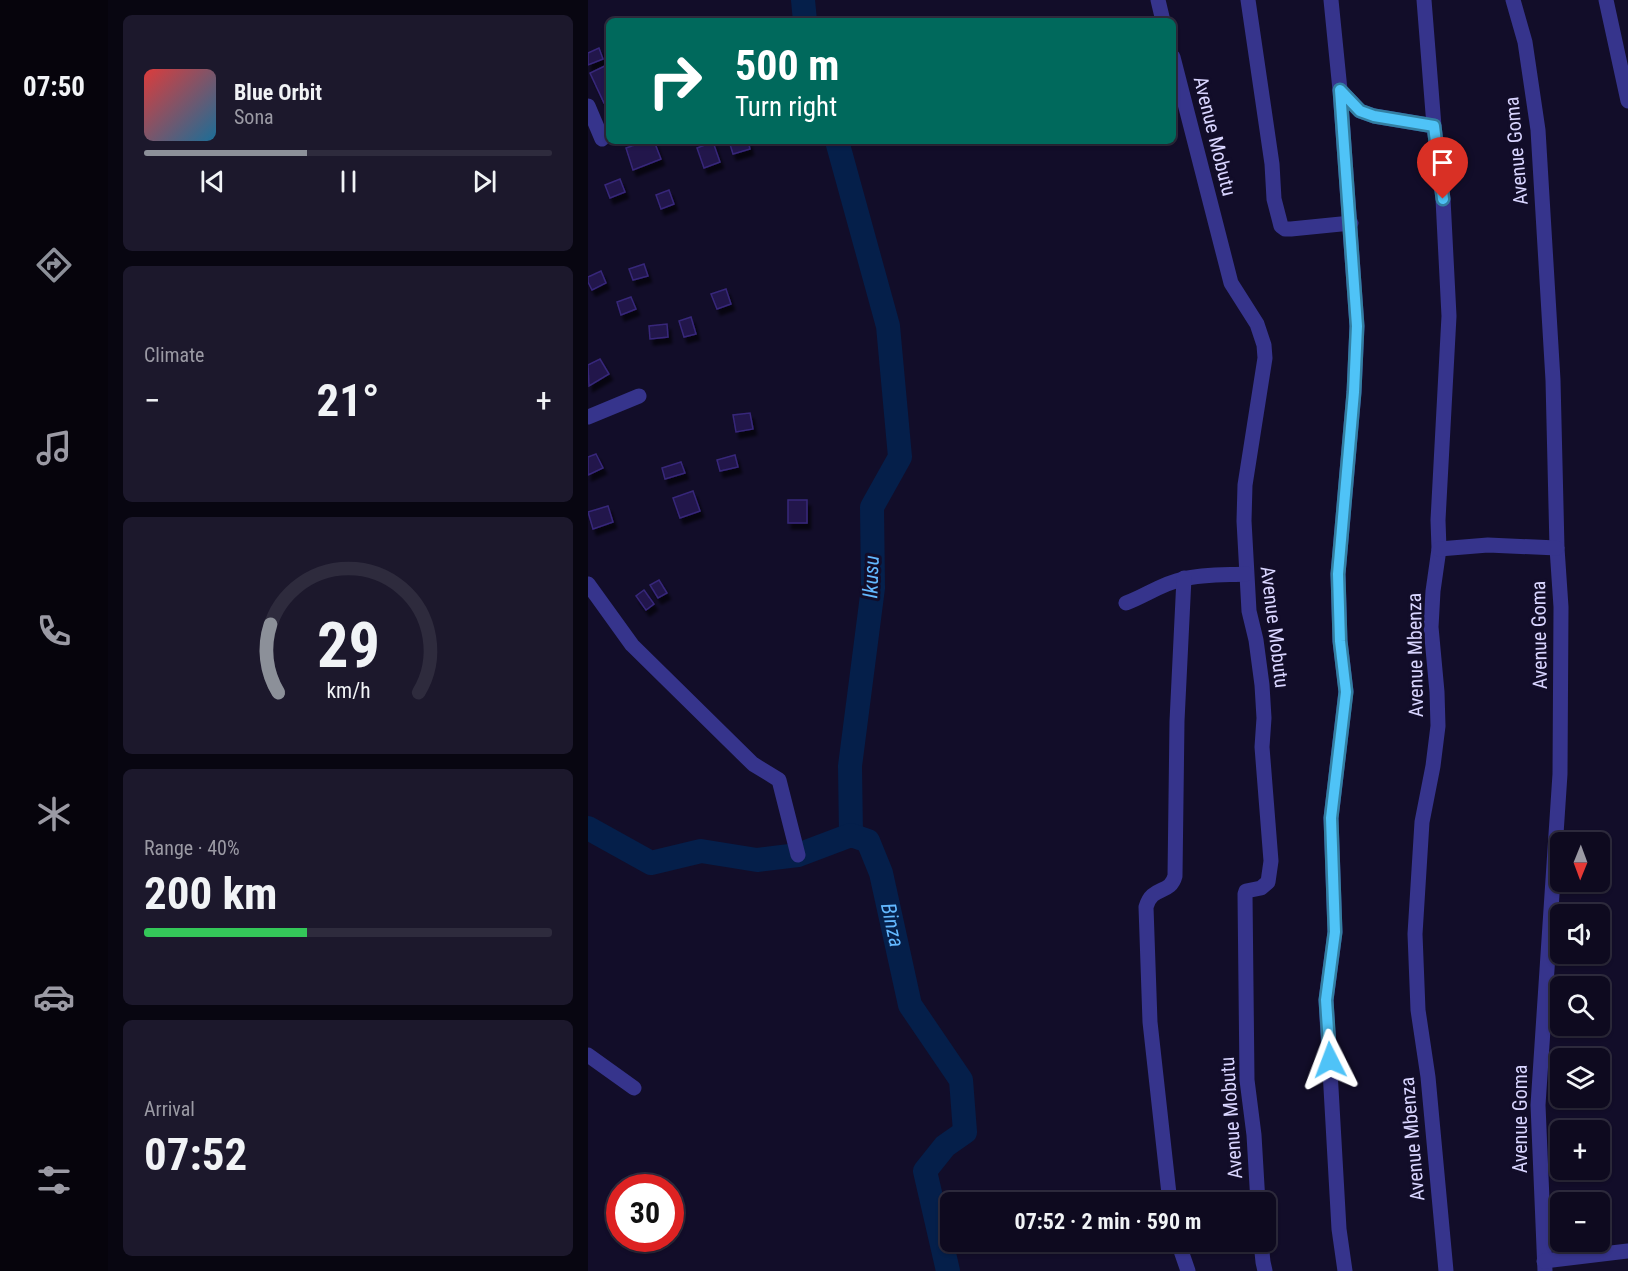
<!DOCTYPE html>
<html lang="en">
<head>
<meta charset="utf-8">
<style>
	body { margin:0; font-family:"Roboto Condensed",sans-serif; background:#1c182c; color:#f1f3f6; height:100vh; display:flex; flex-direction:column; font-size:22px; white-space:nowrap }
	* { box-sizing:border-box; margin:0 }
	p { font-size:20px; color:#9b9aa4 }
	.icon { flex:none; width:33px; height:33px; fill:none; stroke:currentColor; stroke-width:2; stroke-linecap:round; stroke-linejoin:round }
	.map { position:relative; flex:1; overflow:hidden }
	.side { display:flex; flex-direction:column; gap:15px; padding:15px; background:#080611; width:480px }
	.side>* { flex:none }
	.banner { position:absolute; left:18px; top:18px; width:570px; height:126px; border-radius:9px; box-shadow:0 2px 4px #0004,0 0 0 2px #2e2b3d; background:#00695c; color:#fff; overflow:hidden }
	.needle { width:39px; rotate:181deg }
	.buttons { position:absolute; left:962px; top:832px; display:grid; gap:12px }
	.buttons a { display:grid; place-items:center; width:60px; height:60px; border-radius:9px; background:#0e0a1f; box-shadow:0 2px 4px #0004,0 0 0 2px #2e2b3d; font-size:30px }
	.speed { position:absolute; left:18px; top:1174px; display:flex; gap:12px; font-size:30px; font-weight:700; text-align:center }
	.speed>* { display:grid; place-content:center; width:78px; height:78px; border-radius:50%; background:#0e0a1f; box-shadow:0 2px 4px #0004,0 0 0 2px #2e2b3d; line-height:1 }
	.speed .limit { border:9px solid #d22; background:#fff; color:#111 }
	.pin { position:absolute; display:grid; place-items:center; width:51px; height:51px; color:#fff; margin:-62px -26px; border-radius:50% 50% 50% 0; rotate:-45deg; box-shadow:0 0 6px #0007 }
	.pin .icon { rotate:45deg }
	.me { position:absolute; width:66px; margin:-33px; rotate:357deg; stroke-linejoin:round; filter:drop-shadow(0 0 4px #0008) }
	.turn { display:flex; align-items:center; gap:21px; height:126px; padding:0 30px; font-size:27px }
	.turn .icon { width:78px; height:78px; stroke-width:2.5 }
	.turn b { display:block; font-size:42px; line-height:51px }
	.big { font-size:45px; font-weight:700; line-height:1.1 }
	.side .tile { flex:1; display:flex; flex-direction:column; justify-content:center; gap:9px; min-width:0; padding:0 21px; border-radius:9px; background:#1c182c }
	.side .dial { align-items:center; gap:0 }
	.dial svg { height:156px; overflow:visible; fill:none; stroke:#2e2b3d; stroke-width:7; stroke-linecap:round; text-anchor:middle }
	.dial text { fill:#f1f3f6; stroke:none }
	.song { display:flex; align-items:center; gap:18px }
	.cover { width:72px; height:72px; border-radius:9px; background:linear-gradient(135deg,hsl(0 70% 55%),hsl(200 70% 35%)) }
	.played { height:6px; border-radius:3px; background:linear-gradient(90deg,#8c9099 40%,#2e2b3d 40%) }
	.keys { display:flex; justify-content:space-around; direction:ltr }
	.heat { display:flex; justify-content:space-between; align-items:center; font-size:33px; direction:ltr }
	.charge { height:9px; border-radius:4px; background:linear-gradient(90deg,#34c759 40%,#2e2b3d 0) }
	.trip { position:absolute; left:352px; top:1192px; width:336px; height:60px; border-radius:9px; background:#0e0a1f; box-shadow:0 2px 4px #0004,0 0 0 2px #2e2b3d; font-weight:700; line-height:60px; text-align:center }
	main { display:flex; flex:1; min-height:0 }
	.menu { display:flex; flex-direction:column; width:108px; justify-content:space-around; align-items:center; background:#06040c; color:#9b9aa4 }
	.menu .icon { width:42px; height:42px }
	.menu .current { color:#8c9099 }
	.menu b { font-size:27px; color:#f1f3f6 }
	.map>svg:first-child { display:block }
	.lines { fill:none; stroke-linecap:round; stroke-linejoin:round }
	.river { stroke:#051f4a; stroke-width:24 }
	.building { fill:#21174b; stroke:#37277a; stroke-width:1.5; filter:url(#shadow) }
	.minor { stroke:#36348c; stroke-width:15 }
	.route-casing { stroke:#337fa1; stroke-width:15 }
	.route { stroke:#4fc3f7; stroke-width:10 }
	.labels { text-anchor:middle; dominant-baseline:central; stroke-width:6; stroke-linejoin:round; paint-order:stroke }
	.street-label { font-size:20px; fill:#d9d5ff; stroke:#120d29 }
	.water-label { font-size:21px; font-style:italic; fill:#63b8ff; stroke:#120d29 }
</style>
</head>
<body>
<main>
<nav class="menu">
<b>07:50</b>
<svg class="icon current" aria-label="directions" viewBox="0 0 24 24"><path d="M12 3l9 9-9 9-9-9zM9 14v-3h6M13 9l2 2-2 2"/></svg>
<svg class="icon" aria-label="music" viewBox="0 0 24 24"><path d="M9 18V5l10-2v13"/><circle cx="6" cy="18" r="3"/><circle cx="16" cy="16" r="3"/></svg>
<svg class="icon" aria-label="phone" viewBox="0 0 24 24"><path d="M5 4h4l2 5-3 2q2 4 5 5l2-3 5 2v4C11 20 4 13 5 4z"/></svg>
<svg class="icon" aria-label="climate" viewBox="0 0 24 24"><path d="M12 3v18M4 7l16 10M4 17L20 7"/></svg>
<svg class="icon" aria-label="car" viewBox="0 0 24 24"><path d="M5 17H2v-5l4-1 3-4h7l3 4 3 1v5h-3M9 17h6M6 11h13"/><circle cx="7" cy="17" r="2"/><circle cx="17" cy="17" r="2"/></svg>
<svg class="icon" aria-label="filters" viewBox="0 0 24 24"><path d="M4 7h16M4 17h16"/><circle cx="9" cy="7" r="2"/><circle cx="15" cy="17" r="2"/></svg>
</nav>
<section class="side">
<div class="tile">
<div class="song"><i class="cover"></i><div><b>Blue Orbit</b><p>Sona</p></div></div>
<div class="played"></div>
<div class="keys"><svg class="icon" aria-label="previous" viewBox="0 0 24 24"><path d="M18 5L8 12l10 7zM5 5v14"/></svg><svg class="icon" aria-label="pause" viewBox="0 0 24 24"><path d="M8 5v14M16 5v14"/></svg><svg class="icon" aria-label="next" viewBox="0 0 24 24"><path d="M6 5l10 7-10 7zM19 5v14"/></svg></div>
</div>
<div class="tile"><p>Climate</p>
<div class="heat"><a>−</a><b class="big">21°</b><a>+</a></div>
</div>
<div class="tile dial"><svg viewBox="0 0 100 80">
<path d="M14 69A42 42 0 1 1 86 69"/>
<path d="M14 69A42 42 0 0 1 10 34" stroke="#8c9099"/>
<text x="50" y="56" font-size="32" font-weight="700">29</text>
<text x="50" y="72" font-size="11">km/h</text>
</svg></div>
<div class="tile"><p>Range · 40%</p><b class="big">200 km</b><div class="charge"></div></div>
<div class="tile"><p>Arrival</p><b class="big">07:52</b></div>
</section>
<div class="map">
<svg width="1040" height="1271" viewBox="0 0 1040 1271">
	<defs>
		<filter id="shadow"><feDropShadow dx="3.5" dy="6" stdDeviation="1.5" flood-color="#0009"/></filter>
	</defs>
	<rect width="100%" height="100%" fill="#120d29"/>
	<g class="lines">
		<g class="river">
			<path d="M215,0l2,21"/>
			<path d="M249,141l51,185 12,131 -28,50 1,81 -23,178 1,69"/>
			<path id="s1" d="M0,828l63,35 50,-12 56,9 41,-5 53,-20 17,6 13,32 29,132 51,75 4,52 -20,14 -20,25 23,100"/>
		</g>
	</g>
	<g class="building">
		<path d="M11,48l4,11 -15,6v-12z"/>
		<path d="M21,64v37l-5,2 -14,-30z"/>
		<path d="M58,141h8l7,18 -28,11 -7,-22z"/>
		<path d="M141,141h19l2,8 -17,5z"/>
		<path d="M125,142l7,20 -16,6 -7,-20z"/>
		<path d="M32,179l5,13 -15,6 -5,-13z"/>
		<path d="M81,190l5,14 -13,5 -5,-14z"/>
		<path d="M56,264l4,12 -15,4 -4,-11z"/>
		<path d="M13,271l5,12 -14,7 -4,-8v-5z"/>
		<path d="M138,289l5,15 -14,5 -6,-15z"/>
		<path d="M43,297l5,12 -15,6 -4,-13z"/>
		<path d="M103,317l5,17 -12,3 -5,-16z"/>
		<path d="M79,324l1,13 -18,2 -1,-13z"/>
		<path d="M12,359l9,15 -20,12 -1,-21z"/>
		<path d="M162,413l3,16 -17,3 -3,-17z"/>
		<path d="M8,454l7,14 -15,7v-18z"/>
		<path d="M147,455l3,12 -18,4 -3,-11z"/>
		<path d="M93,462l4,11 -20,6 -3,-11z"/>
		<path d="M105,491l7,20 -20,7 -7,-20z"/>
		<rect x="200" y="500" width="19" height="23"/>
		<path d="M20,506l5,16 -20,7 -5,-17z"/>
		<path d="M71,580l8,13 -9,5 -8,-13z"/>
		<path d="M56,590l10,14 -8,6 -10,-14z"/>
	</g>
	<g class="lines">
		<g class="minor">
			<path d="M570,0l5,21"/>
			<path d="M660,0l24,164 2,35 7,27 4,3h6l60,-6"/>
			<path d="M743,0l9,90 17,236 -3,66 -16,182 2,67 6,50 -15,127 4,114 -9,68 13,229 6,42"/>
			<path d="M836,0l10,126 9,73 6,117 -11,204 1,29 -6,42 -2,36 6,65 1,34 -5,40 -11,56 -7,112 3,76 10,67 18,194"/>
			<path d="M925,0l12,42 13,88 15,250 4,168 4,59 -1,167 -22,331 7,166"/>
			<path d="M1018,0l22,101"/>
			<path d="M585,57l58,226 26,41 7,21 1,13 -20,127 -1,36 5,90 7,29 6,45 2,33 -2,29 9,114 -3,21 -7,6 -15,3 -1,3 2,186 7,55 4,68"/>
			<path d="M752,90l20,21 14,5 60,10"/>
			<path d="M0,106l14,33"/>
			<path d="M0,417l51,-21"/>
			<path d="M851,549l49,-4 69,3"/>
			<path d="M0,584l44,61 121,119 26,16 19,75"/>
			<path d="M538,603c19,-7 37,-20 57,-24 20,-5 43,-4 63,-5"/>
			<path d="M0,1055l46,33"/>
			<path d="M582,1203l-20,-181 -4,-115c6,-22 24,-12 29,-31l2,-155 7,-143"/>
			<path d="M590,1242l10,29"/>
			<path d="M673,1242l2,20 2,9"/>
			<path d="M956,1261l84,-10"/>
		</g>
	</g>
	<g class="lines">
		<g class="route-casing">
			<path id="route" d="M742,1060l-4,-60 9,-68 -4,-114 15,-126 -6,-51 -2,-67 16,-182 3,-66 -17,-236 20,21 14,5 60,10 9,73"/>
		</g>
		<use href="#route" class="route"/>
	</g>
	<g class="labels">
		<g class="street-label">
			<text transform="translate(627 136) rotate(76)">Avenue Mobutu</text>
			<text transform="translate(928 151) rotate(-95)">Avenue Goma</text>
			<text transform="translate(687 627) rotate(83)">Avenue Mobutu</text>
			<text transform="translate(951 635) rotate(-91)">Avenue Goma</text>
			<text transform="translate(827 655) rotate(-91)">Avenue Mbenza</text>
			<text transform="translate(643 1118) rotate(-94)">Avenue Mobutu</text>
			<text transform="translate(932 1119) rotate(-90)">Avenue Goma</text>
			<text transform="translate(824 1139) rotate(-95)">Avenue Mbenza</text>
		</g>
		<g class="water-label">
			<text transform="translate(283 577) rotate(-88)">Ikusu</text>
			<text stroke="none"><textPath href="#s1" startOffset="384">Binza</textPath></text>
		</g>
	</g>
</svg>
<div class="buttons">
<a><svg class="needle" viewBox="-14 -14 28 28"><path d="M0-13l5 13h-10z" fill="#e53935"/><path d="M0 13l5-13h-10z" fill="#9b9aa4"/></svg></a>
<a><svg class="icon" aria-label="sound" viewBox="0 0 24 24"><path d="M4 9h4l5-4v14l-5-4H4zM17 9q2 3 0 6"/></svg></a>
<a><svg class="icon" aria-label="search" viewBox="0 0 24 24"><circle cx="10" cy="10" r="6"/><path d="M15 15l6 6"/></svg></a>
<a><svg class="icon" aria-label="layers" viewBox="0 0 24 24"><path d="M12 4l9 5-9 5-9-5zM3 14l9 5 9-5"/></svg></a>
<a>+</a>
<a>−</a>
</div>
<div class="speed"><div class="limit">30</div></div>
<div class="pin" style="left:855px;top:199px;background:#d93025"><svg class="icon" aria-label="arrive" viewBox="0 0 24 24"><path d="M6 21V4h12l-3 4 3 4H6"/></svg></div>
<svg class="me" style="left:742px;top:1060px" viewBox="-20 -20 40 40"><path d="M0-17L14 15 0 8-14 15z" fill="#4fc3f7" stroke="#fff" stroke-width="4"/></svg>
<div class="trip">07:52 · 2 min · 590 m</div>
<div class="banner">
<div class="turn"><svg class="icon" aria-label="right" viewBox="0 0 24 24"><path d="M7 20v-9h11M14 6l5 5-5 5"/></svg><div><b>500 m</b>Turn right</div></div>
</div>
</div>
</main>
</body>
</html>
